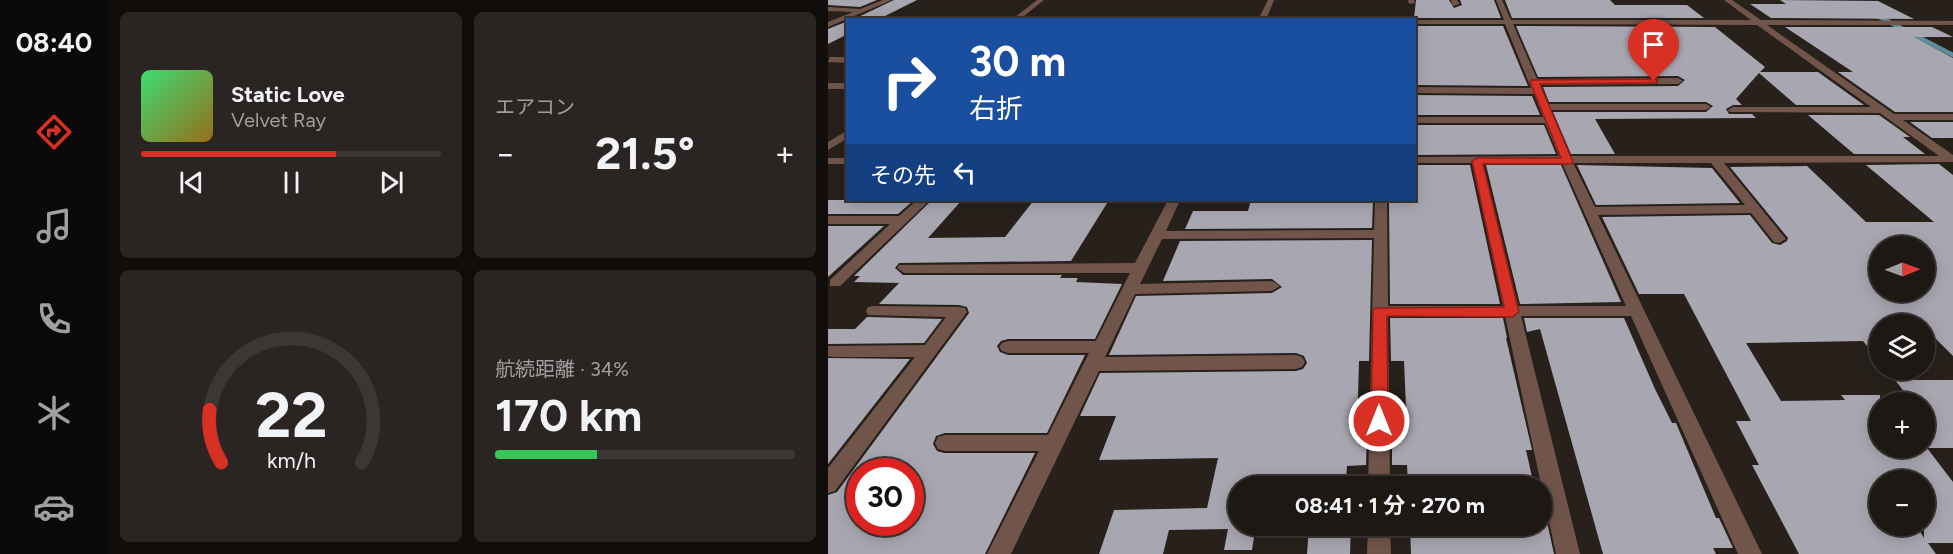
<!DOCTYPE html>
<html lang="ja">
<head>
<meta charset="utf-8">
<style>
	body { margin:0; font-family:Figtree,"Noto Sans JP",sans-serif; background:#2a2522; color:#f1f3f6; height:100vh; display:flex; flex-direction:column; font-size:22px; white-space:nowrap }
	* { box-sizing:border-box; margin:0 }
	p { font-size:20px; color:#a0a0a0 }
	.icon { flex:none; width:33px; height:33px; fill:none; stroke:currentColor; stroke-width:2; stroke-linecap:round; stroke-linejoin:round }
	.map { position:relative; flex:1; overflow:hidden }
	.drawer { display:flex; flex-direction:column; gap:12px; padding:12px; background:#100d0b; width:720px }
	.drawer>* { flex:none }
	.banner { position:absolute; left:18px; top:18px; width:570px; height:183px; border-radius:0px; box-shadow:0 3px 15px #0003,0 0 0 2px #3b3734; background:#1a4fa0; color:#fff; overflow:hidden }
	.needle { width:39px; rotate:89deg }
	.buttons { position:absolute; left:1041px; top:236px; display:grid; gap:12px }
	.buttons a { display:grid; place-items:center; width:66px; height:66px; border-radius:50%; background:#1d1814; box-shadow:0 3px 15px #0003,0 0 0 2px #3b3734; font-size:30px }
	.speed { position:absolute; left:18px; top:458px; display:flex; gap:12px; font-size:30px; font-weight:700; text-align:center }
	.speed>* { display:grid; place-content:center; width:78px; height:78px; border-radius:50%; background:#1d1814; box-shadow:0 3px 15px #0003,0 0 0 2px #3b3734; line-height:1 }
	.speed .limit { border:9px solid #d22; background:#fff; color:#111 }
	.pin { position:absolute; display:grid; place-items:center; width:51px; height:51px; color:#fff; margin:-62px -26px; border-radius:50% 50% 50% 0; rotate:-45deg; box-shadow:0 0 6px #0007 }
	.pin .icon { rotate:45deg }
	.me { position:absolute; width:66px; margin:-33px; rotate:0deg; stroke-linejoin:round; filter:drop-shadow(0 0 4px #0008) }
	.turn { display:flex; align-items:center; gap:21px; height:126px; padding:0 24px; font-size:27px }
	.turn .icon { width:78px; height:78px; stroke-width:2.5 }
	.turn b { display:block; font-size:42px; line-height:51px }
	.then { display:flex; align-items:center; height:57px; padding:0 24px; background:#0003; gap:12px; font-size:22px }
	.big { font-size:45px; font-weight:700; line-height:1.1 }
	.drawer .card { flex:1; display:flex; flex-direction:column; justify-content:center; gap:9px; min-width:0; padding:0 21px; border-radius:9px; background:#2a2522 }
	.drawer .dial { align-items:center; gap:0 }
	.dial svg { height:156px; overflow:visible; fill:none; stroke:#3b3734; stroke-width:7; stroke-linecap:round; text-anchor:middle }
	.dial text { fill:#f1f3f6; stroke:none }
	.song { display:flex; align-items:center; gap:18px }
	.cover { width:72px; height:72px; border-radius:9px; background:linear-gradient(135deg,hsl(140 70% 55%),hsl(40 70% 35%)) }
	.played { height:6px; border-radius:3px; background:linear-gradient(90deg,#d93025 65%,#3b3734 65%) }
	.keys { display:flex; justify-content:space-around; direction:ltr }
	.heat { display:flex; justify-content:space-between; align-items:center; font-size:33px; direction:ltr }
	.charge { height:9px; border-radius:4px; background:linear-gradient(90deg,#34c759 34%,#3b3734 0) }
	.drawer .tiles { flex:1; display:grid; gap:12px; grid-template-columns:repeat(2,1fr) }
	.trip { position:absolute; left:400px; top:476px; width:324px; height:60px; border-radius:30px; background:#1d1814; box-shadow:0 3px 15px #0003,0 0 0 2px #3b3734; font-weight:700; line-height:60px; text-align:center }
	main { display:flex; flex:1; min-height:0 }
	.dock { display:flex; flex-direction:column; width:108px; justify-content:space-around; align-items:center; background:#0c0a08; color:#a0a0a0 }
	.dock .icon { width:42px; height:42px }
	.dock .selected { color:#d93025 }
	.dock b { font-size:27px; color:#f1f3f6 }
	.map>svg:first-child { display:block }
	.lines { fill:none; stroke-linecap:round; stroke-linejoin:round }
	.stream { stroke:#5e8c98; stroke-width:4.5 }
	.building { fill:#a8a6b0; fill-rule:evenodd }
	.minor { fill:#71554b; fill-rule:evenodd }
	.route { fill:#d93025; stroke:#8d1f18; stroke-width:1.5 }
</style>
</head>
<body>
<main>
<nav class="dock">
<b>08:40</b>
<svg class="icon selected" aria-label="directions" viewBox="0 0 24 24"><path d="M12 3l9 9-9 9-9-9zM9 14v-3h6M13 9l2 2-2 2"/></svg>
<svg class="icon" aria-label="music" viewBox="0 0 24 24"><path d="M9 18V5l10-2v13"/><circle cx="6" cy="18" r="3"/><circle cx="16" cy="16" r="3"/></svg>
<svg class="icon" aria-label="phone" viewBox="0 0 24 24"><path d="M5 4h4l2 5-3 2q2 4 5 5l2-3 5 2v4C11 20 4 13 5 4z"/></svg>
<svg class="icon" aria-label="climate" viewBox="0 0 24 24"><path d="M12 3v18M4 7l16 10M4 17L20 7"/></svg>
<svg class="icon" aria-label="car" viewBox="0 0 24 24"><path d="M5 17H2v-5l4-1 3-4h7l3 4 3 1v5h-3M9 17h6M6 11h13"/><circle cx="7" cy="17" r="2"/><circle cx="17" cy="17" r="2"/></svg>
</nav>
<section class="drawer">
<div class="tiles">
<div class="card">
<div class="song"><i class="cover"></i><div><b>Static Love</b><p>Velvet Ray</p></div></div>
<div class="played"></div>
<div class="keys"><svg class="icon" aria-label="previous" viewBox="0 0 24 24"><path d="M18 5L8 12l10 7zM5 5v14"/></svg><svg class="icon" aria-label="pause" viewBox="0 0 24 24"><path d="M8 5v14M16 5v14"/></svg><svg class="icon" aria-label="next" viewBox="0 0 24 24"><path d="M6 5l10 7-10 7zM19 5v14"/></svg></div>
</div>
<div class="card"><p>エアコン</p>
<div class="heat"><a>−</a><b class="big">21.5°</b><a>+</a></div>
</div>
<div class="card dial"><svg viewBox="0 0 100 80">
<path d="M14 69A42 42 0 1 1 86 69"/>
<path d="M14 69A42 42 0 0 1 8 42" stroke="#d93025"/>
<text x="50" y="56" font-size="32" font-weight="700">22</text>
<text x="50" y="72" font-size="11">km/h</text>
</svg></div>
<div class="card"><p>航続距離 · 34%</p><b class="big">170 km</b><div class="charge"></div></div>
</div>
</section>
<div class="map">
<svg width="1125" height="554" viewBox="0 0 1125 554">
	<rect width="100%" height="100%" fill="#27201b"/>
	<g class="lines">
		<path class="stream" d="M1046,14l79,41"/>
	</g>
	<g class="building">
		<path d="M0,0h49l-17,7 -32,-2z"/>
		<path d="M66,0h23l-40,20h-25z"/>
		<path d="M588,0h33l5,8 8,-3 -2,-5h34l7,18h-87z"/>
		<path d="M677,0h105l5,5h72l17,13h-192z"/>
		<path d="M952,0l98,1 36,18 -143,-1 -21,-14h36z"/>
		<path d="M20,21v13l-20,10v-15z"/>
		<path d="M586,26h89l25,60 -114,-1z"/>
		<path d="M688,26l199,1 50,40 -5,5h58l46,33h-68l-37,-32 -23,26 6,6h-9l-7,4 3,5h23l4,4 -161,1 20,35h-44l-18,-42h153l7,-6 -7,-4h-157l-6,-15 135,-1 7,-6 -7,-4 -140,1z"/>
		<path d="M957,27h147l21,10h-39l39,21v54h-58l-57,-40h15z"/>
		<path d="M586,95l118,1 8,19h-126z"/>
		<path d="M980,115h71l31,22h-7l22,17h-71z"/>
		<path d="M1082,122h43v16h-21z"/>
		<path d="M586,125h130l12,29 -142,1z"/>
		<path d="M1111,164l14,11v181l-29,-29v-3h-44v38l-17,-21 -117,2 35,58 64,-1 -4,-5h39v52h44v-45h-12l-17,-22h58v68h-26l26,34v61h-25l8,11h-137l-47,-89h7l-23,-44h15l-67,-127h-45l-37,-77 148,-2 22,28 8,2 7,-4 1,-3 -58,-71 77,-1 59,56h68l-68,-57zM1052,246h44v45h-44zM1052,480h44v58l-8,-13h-36z"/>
		<path d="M586,165h56l30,139h-110l-1,-104h25z"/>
		<path d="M658,165h75l60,137 -101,2z"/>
		<path d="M749,165l135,3 28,35 -144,2z"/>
		<path d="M0,200h86l-16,14h-70z"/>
		<path d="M104,200h30l-34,38 77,-1 29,-37h75l-38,61 -172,2 -4,5 8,7h159l-2,3h18l-2,4 46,2 -27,55h-87l-7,2 -4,5 3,6 8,3h77l-38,78h-102l-9,3 -3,8 4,7 7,2h91l-50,101h-157v-59l9,-3 132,-179 -2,-6 -8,-2 -80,-1 20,-21 -45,-1 6,-6h-6zM32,470h50v52h-50z"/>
		<path d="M423,200h122l-1,28 -187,1 8,-18h55z"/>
		<path d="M0,226h56l-56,51z"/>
		<path d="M544,240l-3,121h-10l-2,71h10l-1,33 -19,1 -1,13 -44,1 -1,6h-62v39h17l-4,25h-28l4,-21 -59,1 -6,24h-64l15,-44 93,-2 11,-50 -119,2 17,-44h-36l20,-43 196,-2 7,-2 4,-6 -3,-7 -8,-3 -187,2 27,-59 136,-3 10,-6 -10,-8 -109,2 17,-40z"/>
		<path d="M39,317h1l74,2 -18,24 -96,1v-15h27z"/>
		<path d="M562,318h113l4,20h-1l26,112h-6l8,36h-126l-1,-21h-15v-34h15l-3,-70h-13z"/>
		<path d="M696,318h100l31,71 17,34h4l40,95h3l14,30h-20l3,6h-113l-63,-225 -13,3z"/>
		<path d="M0,358l82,1 -82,105z"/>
		<path d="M714,499l12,55h-143l-1,-29h132z"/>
		<path d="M481,525h42l-1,29h-43z"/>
	</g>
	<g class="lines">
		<g class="minor">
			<path d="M55,0h9l-64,27v-5l25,-10 -25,-1v-4l32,2z"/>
			<path d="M209,0h7l-25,20h-8z"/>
			<path d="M440,0h6l-8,20h-8z"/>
			<path d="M580,0h6l1,3 -6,1z"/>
			<path d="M623,0h6l3,4 -7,2z"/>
			<path d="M668,0h6l9,20h240l-27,-20h8l29,20 192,1v4h-186l127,89h59v6h-50l50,35v7l-229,1 62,76 -7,4 -5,-1 -23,-29 -153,2 164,339h-24l-107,-238h-110l59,238h-24l-51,-238h-117l2,170h-22l6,-248 -212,1 -22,45 132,-3 8,5 -8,5 -137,3 -30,63 191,-2 6,2 3,5 -3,5 -6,2 -197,2 -88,183h-24l52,-103h-94l-7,-2 -3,-6 3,-6 7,-2h103l41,-82h-81l-6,-2 -3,-4 3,-4 6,-2h88l34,-68h-226l-7,-5 2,-3 236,-2 33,-63h12l-14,31 208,-1 1,-30h12l1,106h115l-31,-143h-58v-6l145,-1 -14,-33h-131v-6h129l-9,-23 -120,-1v-6l117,1 -26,-64h-91v-4h90zM685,24l244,1 114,82h-138l-5,3 1,2 151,1 59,43h-369l-20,-46h156l5,-3 -5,-3h-158l-9,-19 139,-1 5,-3 -5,-3 -141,1zM655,163h79l64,143h-108zM745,163h138l34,42 -150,2z"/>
			<path d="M2,57h18v6l-20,-1z"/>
			<rect x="0" y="83" width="20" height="6"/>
			<path d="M20,130v8l-20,12v-8z"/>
			<rect x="0" y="158" width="20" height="6"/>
			<path d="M89,200h13l-90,86h-10v-6l60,-56h-62v-8h71z"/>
			<path d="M46,306l85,1 6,1 2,4 -132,179 -7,2v-25l87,-111h-82l-5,-1v-10l97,-1 21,-28 -78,-2 -2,-4 2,-4z"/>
			<path d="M540,525h22l1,29h-24z"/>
		</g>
	</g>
	<path class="route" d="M826,79h3v4l-117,1 33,78 -2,2h-88l36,148 -7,5 -125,-1 1,105 -2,5 -7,2 -6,-2 -2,-5 2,-110 2,-3 129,-1 -32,-146 5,-3h84l-31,-76 1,-2z"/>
</svg>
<div class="buttons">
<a><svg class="needle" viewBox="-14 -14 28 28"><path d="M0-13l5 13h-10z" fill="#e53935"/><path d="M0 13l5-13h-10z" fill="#a0a0a0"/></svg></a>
<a><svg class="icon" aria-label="layers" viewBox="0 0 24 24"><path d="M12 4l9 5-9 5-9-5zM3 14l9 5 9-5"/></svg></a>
<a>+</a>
<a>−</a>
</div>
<div class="speed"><div class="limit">30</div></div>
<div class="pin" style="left:826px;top:81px;background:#d93025"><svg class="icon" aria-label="arrive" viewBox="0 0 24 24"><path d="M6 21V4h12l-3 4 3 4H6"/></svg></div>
<svg class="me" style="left:551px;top:421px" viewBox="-20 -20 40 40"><circle r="17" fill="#d93025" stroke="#fff" stroke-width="3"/><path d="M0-11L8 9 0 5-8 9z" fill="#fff"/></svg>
<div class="trip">08:41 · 1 分 · 270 m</div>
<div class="banner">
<div class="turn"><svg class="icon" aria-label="right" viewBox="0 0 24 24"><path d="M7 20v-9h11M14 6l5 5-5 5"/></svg><div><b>30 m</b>右折</div></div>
<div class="then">その先<svg class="icon" aria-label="left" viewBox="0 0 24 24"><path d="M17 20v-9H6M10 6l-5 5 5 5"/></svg></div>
</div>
</div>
</main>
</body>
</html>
